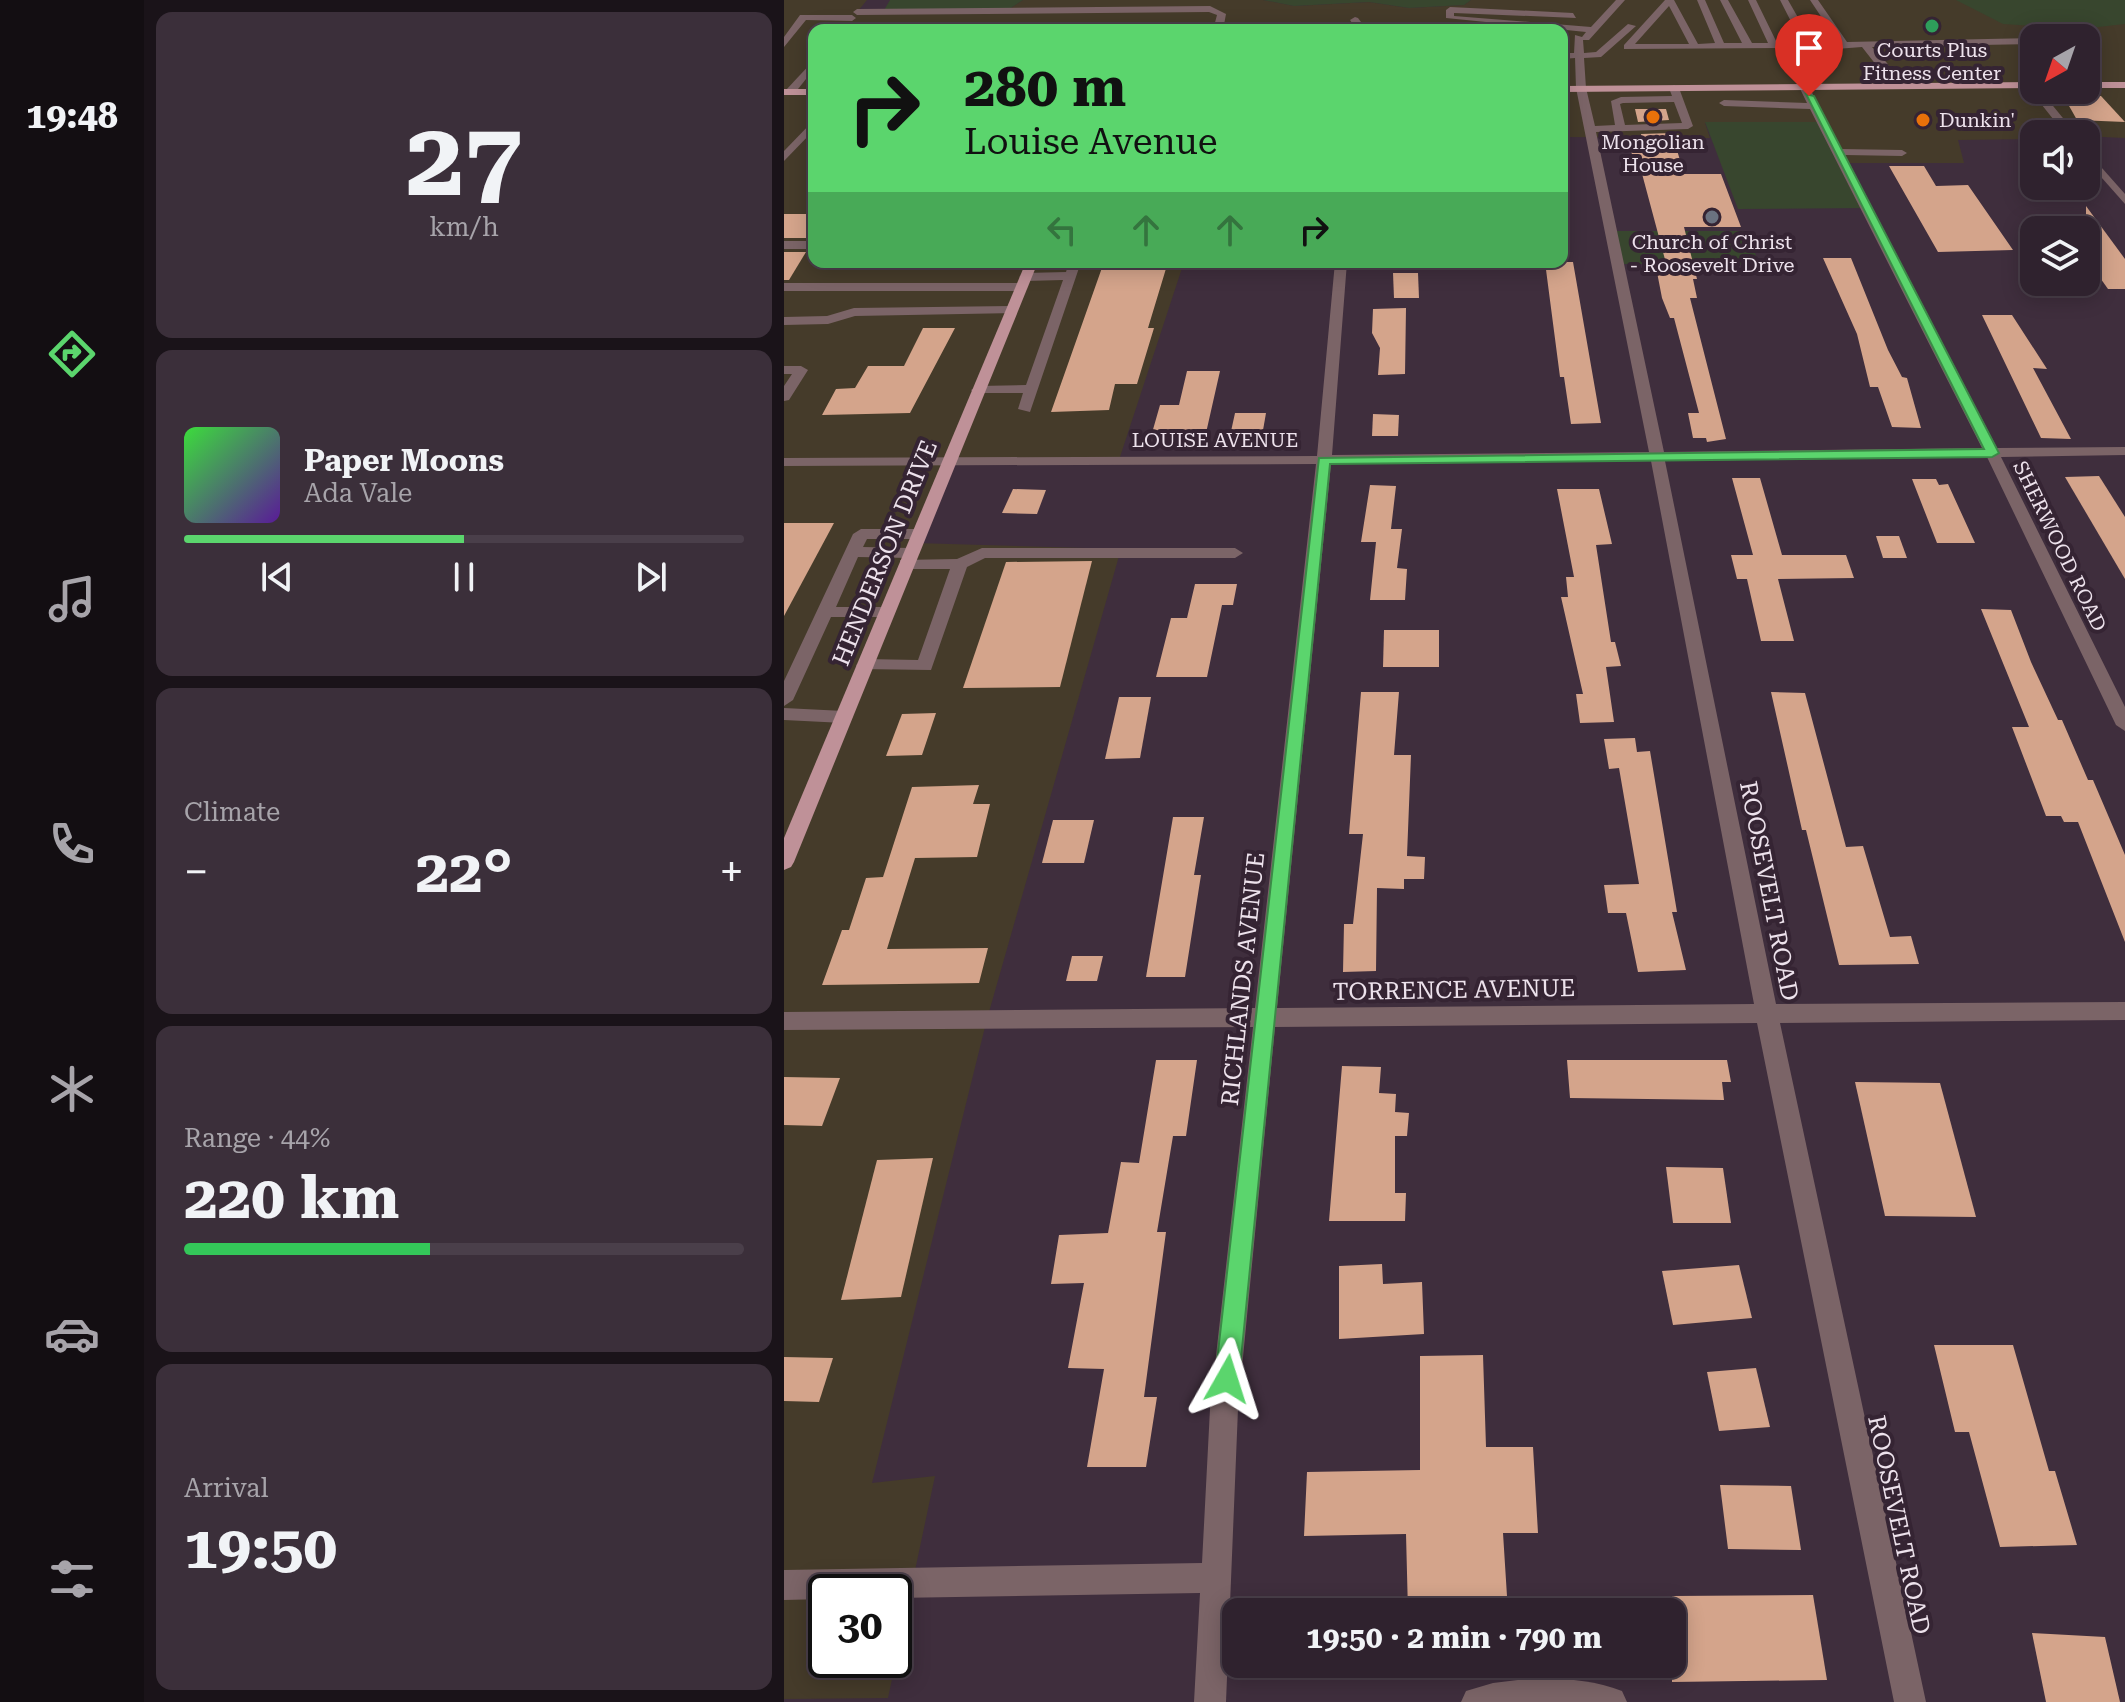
<!DOCTYPE html>
<html lang="en">
<head>
<meta charset="utf-8">
<style>
	body { margin:0; font-family:"Roboto Serif",serif; background:#3b2f3a; color:#f1f3f6; height:100vh; display:flex; flex-direction:column; font-size:30px; white-space:nowrap }
	* { box-sizing:border-box; margin:0 }
	p { font-size:26px; color:#a7a4aa }
	.icon { flex:none; width:44px; height:44px; fill:none; stroke:currentColor; stroke-width:2; stroke-linecap:round; stroke-linejoin:round }
	.map { position:relative; flex:1; overflow:hidden }
	.drawer { display:flex; flex-direction:column; gap:12px; padding:12px; background:#1a1319; width:640px }
	.drawer>* { flex:none }
	.top-card { position:absolute; left:24px; top:24px; width:760px; height:244px; border-radius:16px; box-shadow:0 4px 20px #0003,0 0 0 2px #4a3f4a; background:#5bd56d; color:#111; overflow:hidden }
	.needle { width:52px; rotate:220deg }
	.tools { position:absolute; left:1236px; top:24px; display:grid; gap:16px }
	.tools a { display:grid; place-items:center; width:80px; height:80px; border-radius:16px; background:#2f222e; box-shadow:0 4px 20px #0003,0 0 0 2px #4a3f4a; font-size:40px }
	.speed { position:absolute; left:24px; top:1574px; display:flex; gap:16px; font-size:40px; font-weight:700; text-align:center }
	.speed>* { display:grid; place-content:center; width:104px; height:104px; border-radius:50%; background:#2f222e; box-shadow:0 4px 20px #0003,0 0 0 2px #4a3f4a; line-height:1 }
	.speed .limit { border:4px solid #111; border-radius:12px; background:#fff; color:#111 }
	.pin { position:absolute; display:grid; place-items:center; width:68px; height:68px; color:#fff; margin:-82px -34px; border-radius:50% 50% 50% 0; rotate:-45deg; box-shadow:0 0 8px #0007 }
	.pin .icon { rotate:45deg }
	.me { position:absolute; width:88px; margin:-44px; rotate:6deg; stroke-linejoin:round; filter:drop-shadow(0 0 6px #0008) }
	.turn { display:flex; align-items:center; gap:28px; height:168px; padding:0 24px; font-size:36px }
	.turn .icon { width:104px; height:104px; stroke-width:2.5 }
	.turn b { display:block; font-size:56px; line-height:68px }
	.lanes { display:flex; align-items:center; height:76px; padding:0 24px; background:#0003; justify-content:center; gap:40px; direction:ltr }
	.lanes .off { opacity:.35 }
	.big { font-size:60px; font-weight:700; line-height:1.1 }
	.drawer .tile { flex:1; display:flex; flex-direction:column; justify-content:center; gap:12px; min-width:0; padding:0 28px; border-radius:16px; background:#3b2f3a }
	.drawer .dial { align-items:center; gap:0 }
	.dial b { font-size:104px; line-height:1 }
	.song { display:flex; align-items:center; gap:24px }
	.cover { width:96px; height:96px; border-radius:12px; background:linear-gradient(135deg,hsl(120 70% 55%),hsl(270 70% 35%)) }
	.played { height:8px; border-radius:4px; background:linear-gradient(90deg,#5bd56d 50%,#4a3f4a 50%) }
	.keys { display:flex; justify-content:space-around; direction:ltr }
	.heat { display:flex; justify-content:space-between; align-items:center; font-size:44px; direction:ltr }
	.charge { height:12px; border-radius:6px; background:linear-gradient(90deg,#34c759 44%,#4a3f4a 0) }
	.trip { position:absolute; left:438px; top:1598px; width:464px; height:80px; border-radius:16px; background:#2f222e; box-shadow:0 4px 20px #0003,0 0 0 2px #4a3f4a; font-weight:700; line-height:80px; text-align:center }
	main { display:flex; flex:1; min-height:0 }
	.dock { display:flex; flex-direction:column; width:144px; justify-content:space-around; align-items:center; background:#130e12; color:#a7a4aa }
	.dock .icon { width:56px; height:56px }
	.dock .selected { color:#5bd56d }
	.dock b { font-size:36px; color:#f1f3f6 }
	.map>svg:first-child { display:block }
	.commercial { fill:#453b2a; fill-rule:evenodd }
	.green { fill:#38462e }
	.building { fill:#d4a48b }
	.lines { fill:none; stroke-linecap:round; stroke-linejoin:round }
	.minor { fill:#7b6467; fill-rule:evenodd }
	.major { fill:#bf9198; fill-rule:evenodd }
	.route { fill:#5bd56d; stroke:#3b8a47; stroke-width:2 }
	.leisure-dot { fill:#2e9e5b; stroke:#352433; stroke-width:3 }
	.food-dot { fill:#e8710a; stroke:#352433; stroke-width:3 }
	.worship-dot { fill:#6b7280; stroke:#352433; stroke-width:3 }
	.labels { text-anchor:middle; dominant-baseline:central; stroke-width:8; stroke-linejoin:round; paint-order:stroke }
	.far-poi-label { font-size:20px; fill:#ede2ec; stroke:#352433 }
	.far-street-label { font-size:20px; fill:#ede2ec; stroke:#352433 }
	.street-label { font-size:24px; fill:#ede2ec; stroke:#352433 }
</style>
</head>
<body>
<main>
<nav class="dock">
<b>19:48</b>
<svg class="icon selected" aria-label="directions" viewBox="0 0 24 24"><path d="M12 3l9 9-9 9-9-9zM9 14v-3h6M13 9l2 2-2 2"/></svg>
<svg class="icon" aria-label="music" viewBox="0 0 24 24"><path d="M9 18V5l10-2v13"/><circle cx="6" cy="18" r="3"/><circle cx="16" cy="16" r="3"/></svg>
<svg class="icon" aria-label="phone" viewBox="0 0 24 24"><path d="M5 4h4l2 5-3 2q2 4 5 5l2-3 5 2v4C11 20 4 13 5 4z"/></svg>
<svg class="icon" aria-label="climate" viewBox="0 0 24 24"><path d="M12 3v18M4 7l16 10M4 17L20 7"/></svg>
<svg class="icon" aria-label="car" viewBox="0 0 24 24"><path d="M5 17H2v-5l4-1 3-4h7l3 4 3 1v5h-3M9 17h6M6 11h13"/><circle cx="7" cy="17" r="2"/><circle cx="17" cy="17" r="2"/></svg>
<svg class="icon" aria-label="filters" viewBox="0 0 24 24"><path d="M4 7h16M4 17h16"/><circle cx="9" cy="7" r="2"/><circle cx="15" cy="17" r="2"/></svg>
</nav>
<section class="drawer">
<div class="tile dial"><b>27</b><p>km/h</p></div>
<div class="tile">
<div class="song"><i class="cover"></i><div><b>Paper Moons</b><p>Ada Vale</p></div></div>
<div class="played"></div>
<div class="keys"><svg class="icon" aria-label="previous" viewBox="0 0 24 24"><path d="M18 5L8 12l10 7zM5 5v14"/></svg><svg class="icon" aria-label="pause" viewBox="0 0 24 24"><path d="M8 5v14M16 5v14"/></svg><svg class="icon" aria-label="next" viewBox="0 0 24 24"><path d="M6 5l10 7-10 7zM19 5v14"/></svg></div>
</div>
<div class="tile"><p>Climate</p>
<div class="heat"><a>−</a><b class="big">22°</b><a>+</a></div>
</div>
<div class="tile"><p>Range · 44%</p><b class="big">220 km</b><div class="charge"></div></div>
<div class="tile"><p>Arrival</p><b class="big">19:50</b></div>
</section>
<div class="map">
<svg width="1341" height="1702" viewBox="0 0 1341 1702">
	<rect width="100%" height="100%" fill="#3f2e3d"/>
	<path class="commercial" d="M0,0h83l-9,11h148l17,-11h240l31,6 75,-4 40,6 55,-3 7,-5h654v138l-91,-4v5l-76,1 6,23h-120l-139,-40 5,15 -148,-1v-107h-748v232h370l-65,198h-170l-34,83 206,6 -134,470 -115,464 63,-7 -47,222 -104,1zM1250,38h52v52h-52zM42,1592h68v68h-68z"/>
	<g class="green">
		<path d="M106,0h133l-17,11 -123,1z"/>
		<path d="M479,0h208l-7,5 -55,3 -40,-6 -75,4z"/>
		<path d="M1172,0h169v24l-45,5 -77,-5z"/>
		<path d="M921,122h117l46,86 -130,1z"/>
		<path d="M829,231h135l11,34 -140,-1z"/>
	</g>
	<g class="building">
		<path d="M1317,96l24,26 -48,-2 -13,-23z"/>
		<path d="M851,109h31l3,11 -31,2z"/>
		<path d="M888,133l12,41h37l20,53h-57l13,52h-4l4,19h-7l36,141 -19,3 -1,-4h-13l-5,-25h11l-25,-95h-4l-8,-20 -6,-31h11l-26,-97h-5l-8,-31h14l-1,-5z"/>
		<path d="M1105,166h35l12,20 32,-1 45,65 -75,2z"/>
		<path d="M1302,206l39,53v30h-17l-22,-31z"/>
		<rect x="0" y="214" width="30" height="24"/>
		<path d="M0,252h22l-17,28h-5z"/>
		<path d="M1039,258h28l37,92 14,27 5,1 14,50 -29,-1 -14,-40h-8l-13,-53z"/>
		<path d="M320,262h64l-20,66h6l-17,56h-22l-6,26 -58,2z"/>
		<path d="M761,262h28l28,161 -30,1 -7,-47h-4z"/>
		<path d="M609,273h25l1,25h-25z"/>
		<path d="M622,308l-1,66 -27,1 2,-27 -8,-15 1,-24z"/>
		<path d="M1198,315h30l35,54 -14,-1 38,71 -30,-1z"/>
		<path d="M139,328h32l-45,85 -88,2 14,-26 19,-1 13,-22h36z"/>
		<path d="M403,371h33l-14,62h-54l8,-28h19z"/>
		<path d="M451,413h31l-4,23h-32z"/>
		<path d="M589,414l26,1 -1,21h-26z"/>
		<path d="M1315,476l26,41v62l-60,-102z"/>
		<path d="M948,478h28l22,77h64l8,23 -76,1 16,62h-33l-14,-62h-10l-6,-24h22z"/>
		<path d="M1128,479h24l3,6 9,-1 27,59h-38z"/>
		<path d="M586,485l26,1 -5,43h11l-5,39 10,1 -2,31h-35l6,-58h-15z"/>
		<path d="M229,489l33,1 -9,24 -35,-1z"/>
		<path d="M773,489h42l13,55 -16,1 15,97h4l6,24 -15,1 8,55 -34,1 -4,-29h7l-22,-97h7l-2,-20h8z"/>
		<path d="M0,523h50l-50,93z"/>
		<path d="M1092,536h23l8,22h-24z"/>
		<path d="M308,561l-32,126 -97,1 43,-126z"/>
		<path d="M411,584h42l-4,21h-11l-15,72h-51l15,-59h16z"/>
		<path d="M1197,609l30,1 20,52 27,58h4l26,60h5l32,75v87l-47,-120h-14l-3,-6h-15l-34,-89h17z"/>
		<path d="M600,630h55v37h-56z"/>
		<path d="M577,692h38l-5,63h17l-4,101 18,1 -1,22h-20v10l-27,-1 -1,83 -33,1 1,-48h9l10,-90h-14z"/>
		<path d="M987,692l34,1 41,154 17,-1 27,91 21,-1 8,28 -80,1 -33,-135h-4z"/>
		<path d="M335,697h32l-11,61 -35,1z"/>
		<path d="M152,713l-14,42 -36,1 16,-42z"/>
		<path d="M851,738l2,14 13,-1 27,161h-5l14,58 -48,2 -12,-59h-18l-4,-28 35,-1 -20,-116 -10,1 -5,-30z"/>
		<path d="M195,785l-6,19h17l-13,53 -62,1 -28,91 101,-1 -9,35 -157,2 20,-55h7l17,-52 17,-1 29,-90z"/>
		<path d="M389,817h31l-10,58h7l-16,102h-39z"/>
		<path d="M269,820h41l-10,43h-42z"/>
		<path d="M288,956h31l-6,25h-31z"/>
		<path d="M372,1060h41l-11,76h-13l-16,96h9l-22,165h13l-11,70h-59l17,-98 -36,-1 16,-85 -33,1 8,-49 49,-2 13,-71 18,1z"/>
		<path d="M783,1060h160l4,22h-9l2,18 -154,-2z"/>
		<path d="M558,1066l39,1 -2,26 17,1 -1,18 14,1 -2,23h-12v57h11l-1,28h-76z"/>
		<path d="M0,1077l56,1 -18,48 -38,-1z"/>
		<path d="M1071,1082l85,1 36,134 -91,-1z"/>
		<path d="M149,1158l-32,139 -60,3 36,-140z"/>
		<path d="M882,1167l57,1 8,55h-58z"/>
		<path d="M598,1264l1,20 39,-2 2,52 -85,5v-73z"/>
		<path d="M955,1265l13,53 -79,7 -11,-54z"/>
		<path d="M1150,1345h79l36,126h6l22,74 -77,2 -31,-115h-14z"/>
		<path d="M699,1355l3,92h47l5,86h-35l5,79h-100l-2,-78 -102,2 3,-64 113,-2v-114z"/>
		<path d="M0,1357l49,1 -14,44 -35,-1z"/>
		<path d="M972,1368l14,59 -51,4 -12,-59z"/>
		<path d="M936,1485l71,1 10,64 -73,-1z"/>
		<path d="M1029,1595l14,85 -155,2v-86z"/>
		<path d="M1248,1633l73,4 15,65h-74z"/>
	</g>
	<g class="lines">
		<g class="minor">
			<path d="M832,0h9l-36,40h-6l1,13 12,-1 32,-28 8,2 -35,31 -17,1 2,30 9,38 20,-1 -4,-24 10,-4 51,-1 -3,-8 5,-3 5,3 14,38 -5,3 -92,3 68,320 318,-4 -172,-339 -86,-3 -5,-3 5,-3 83,3 -27,-55 -156,1v-4l41,-45h9l24,44 17,-1 -18,-43h8l19,43h18l-22,-43h8l24,43h16l-20,-43h8l21,43h25l-22,-43h8l24,42h26l-28,-42h8l29,42 187,-4v6l-162,3 15,16 13,23 -5,3 -33,-42 -52,4 -21,-3 52,101 61,1 5,3 -5,3 -57,-1 152,293 128,-1v8l-124,2 124,250v24l-9,-6 -129,-268 -322,4 111,543 349,-2v18l-345,3 146,679h-32l-137,-679 -482,4 -37,382 -12,293h-32l6,-109 -306,5v-6h-68v7l-42,1v-30l418,-7 8,-154 43,-382 -469,3v-18l471,-4 61,-544 -532,2v-8l533,-2 18,-194h12l-15,193 317,-3 -73,-364 -1,-30 -13,1v-6h12l1,-18 7,2 4,-5 -140,-14v-8l4,-3 123,6 3,5 -122,-5v3l137,11zM885,6l20,38h-54zM890,102l8,21 -57,2 -5,-21 3,-1zM867,461l103,543 -477,4 54,-544z"/>
			<path d="M426,6l16,8 -3,16h-10l4,-15 -8,-3 -352,3 -4,-3 4,-3z"/>
			<path d="M16,15h52l4,3 -4,3 -46,-1 -22,27v-10z"/>
			<path d="M571,17l3,1 9,12h-10l-7,-10z"/>
			<path d="M30,60v9l-20,25h-8v-4z"/>
			<path d="M1250,87v3h6l36,44h-11l-35,-44z"/>
			<path d="M30,120v10l-30,31v-10z"/>
			<path d="M1302,150l39,44v10l-39,-44z"/>
			<rect x="0" y="241" width="30" height="8"/>
			<path d="M285,262h12l-51,150 -12,-3 5,-16h-50l-2,-3 7,-4 48,-1 37,-105 -38,1 -6,-4 6,-4 41,-1z"/>
			<path d="M0,283h237l6,4 -6,4h-237z"/>
			<path d="M227,306l5,1v6l-161,3 -27,8 -44,1v-8l43,-1 27,-8z"/>
			<path d="M0,366h17l7,4 -19,30 -5,1v-15l8,-12h-8z"/>
			<path d="M77,529h57l8,5 -8,5h-51l-4,8 47,1 8,5 -8,5 -52,-1 -22,50h50l8,5 -8,5h-55l-38,83 -9,6v-25l69,-147z"/>
			<path d="M198,548h253l8,5 -8,5h-250l-18,9 -36,103 -72,-1 -3,-4 9,-6 53,1 32,-91h-44l-6,-1v-8l57,-1z"/>
			<path d="M0,708l60,3 9,6 -9,6 -60,-3z"/>
			<path d="M743,1679c32,-1 65,0 95,12l5,11h-166l5,-11 27,-8z"/>
		</g>
		<g class="major">
			<path d="M1250,82v6l-472,4v-6z"/>
			<rect x="1302" y="82" width="39" height="6"/>
			<rect x="0" y="89" width="30" height="6"/>
			<path d="M242,262h12l-244,600 -3,5 -7,3v-32z"/>
		</g>
	</g>
	<path class="route" d="M1022,94l8,2 185,357 -7,4 -662,7 -91,915 -4,9 -8,3 -9,-3 -3,-9 104,-921 665,-9z"/>
	<circle class="leisure-dot" cx="1148" cy="26" r="8"/>
	<g class="food-dot">
		<circle cx="869" cy="117" r="8"/>
		<circle cx="1139" cy="120" r="8"/>
	</g>
	<circle class="worship-dot" cx="928" cy="217" r="8"/>
	<g class="labels">
		<g class="far-poi-label">
			<text x="1148" y="50">Courts Plus<tspan x="1148" dy="23">Fitness Center</tspan></text>
			<text x="1155" y="120" text-anchor="start">Dunkin'</text>
			<text x="869" y="142">Mongolian<tspan x="869" dy="23">House</tspan></text>
			<text x="928" y="242">Church of Christ<tspan x="928" dy="23">- Roosevelt Drive</tspan></text>
		</g>
		<g class="far-street-label">
			<text x="431" y="440">LOUISE AVENUE</text>
			<text transform="translate(1276 546) rotate(64)">SHERWOOD ROAD</text>
		</g>
		<g class="street-label">
			<text transform="translate(101 553) rotate(-68)">HENDERSON DRIVE</text>
			<text transform="translate(985 891) rotate(79)">ROOSEVELT ROAD</text>
			<text transform="translate(459 979) rotate(-84)">RICHLANDS AVENUE</text>
			<text transform="translate(670 990) rotate(-1)">TORRENCE AVENUE</text>
			<text transform="translate(1115 1525) rotate(78)">ROOSEVELT ROAD</text>
		</g>
	</g>
</svg>
<div class="tools">
<a><svg class="needle" viewBox="-14 -14 28 28"><path d="M0-13l5 13h-10z" fill="#e53935"/><path d="M0 13l5-13h-10z" fill="#a7a4aa"/></svg></a>
<a><svg class="icon" aria-label="sound" viewBox="0 0 24 24"><path d="M4 9h4l5-4v14l-5-4H4zM17 9q2 3 0 6"/></svg></a>
<a><svg class="icon" aria-label="layers" viewBox="0 0 24 24"><path d="M12 4l9 5-9 5-9-5zM3 14l9 5 9-5"/></svg></a>
</div>
<div class="speed"><div class="limit">30</div></div>
<div class="pin" style="left:1025px;top:96px;background:#d93025"><svg class="icon" aria-label="arrive" viewBox="0 0 24 24"><path d="M6 21V4h12l-3 4 3 4H6"/></svg></div>
<svg class="me" style="left:443px;top:1379px" viewBox="-20 -20 40 40"><path d="M0-17L14 15 0 8-14 15z" fill="#5bd56d" stroke="#fff" stroke-width="4"/></svg>
<div class="trip">19:50 · 2 min · 790 m</div>
<div class="top-card">
<div class="turn"><svg class="icon" aria-label="right" viewBox="0 0 24 24"><path d="M7 20v-9h11M14 6l5 5-5 5"/></svg><div><b>280 m</b>Louise Avenue</div></div>
<div class="lanes"><svg class="icon off" aria-label="left" viewBox="0 0 24 24"><path d="M17 20v-9H6M10 6l-5 5 5 5"/></svg><svg class="icon off" aria-label="ahead" viewBox="0 0 24 24"><path d="M12 20V5M6 11l6-6 6 6"/></svg><svg class="icon off" aria-label="ahead" viewBox="0 0 24 24"><path d="M12 20V5M6 11l6-6 6 6"/></svg><svg class="icon" aria-label="right" viewBox="0 0 24 24"><path d="M7 20v-9h11M14 6l5 5-5 5"/></svg></div>
</div>
</div>
</main>
</body>
</html>
